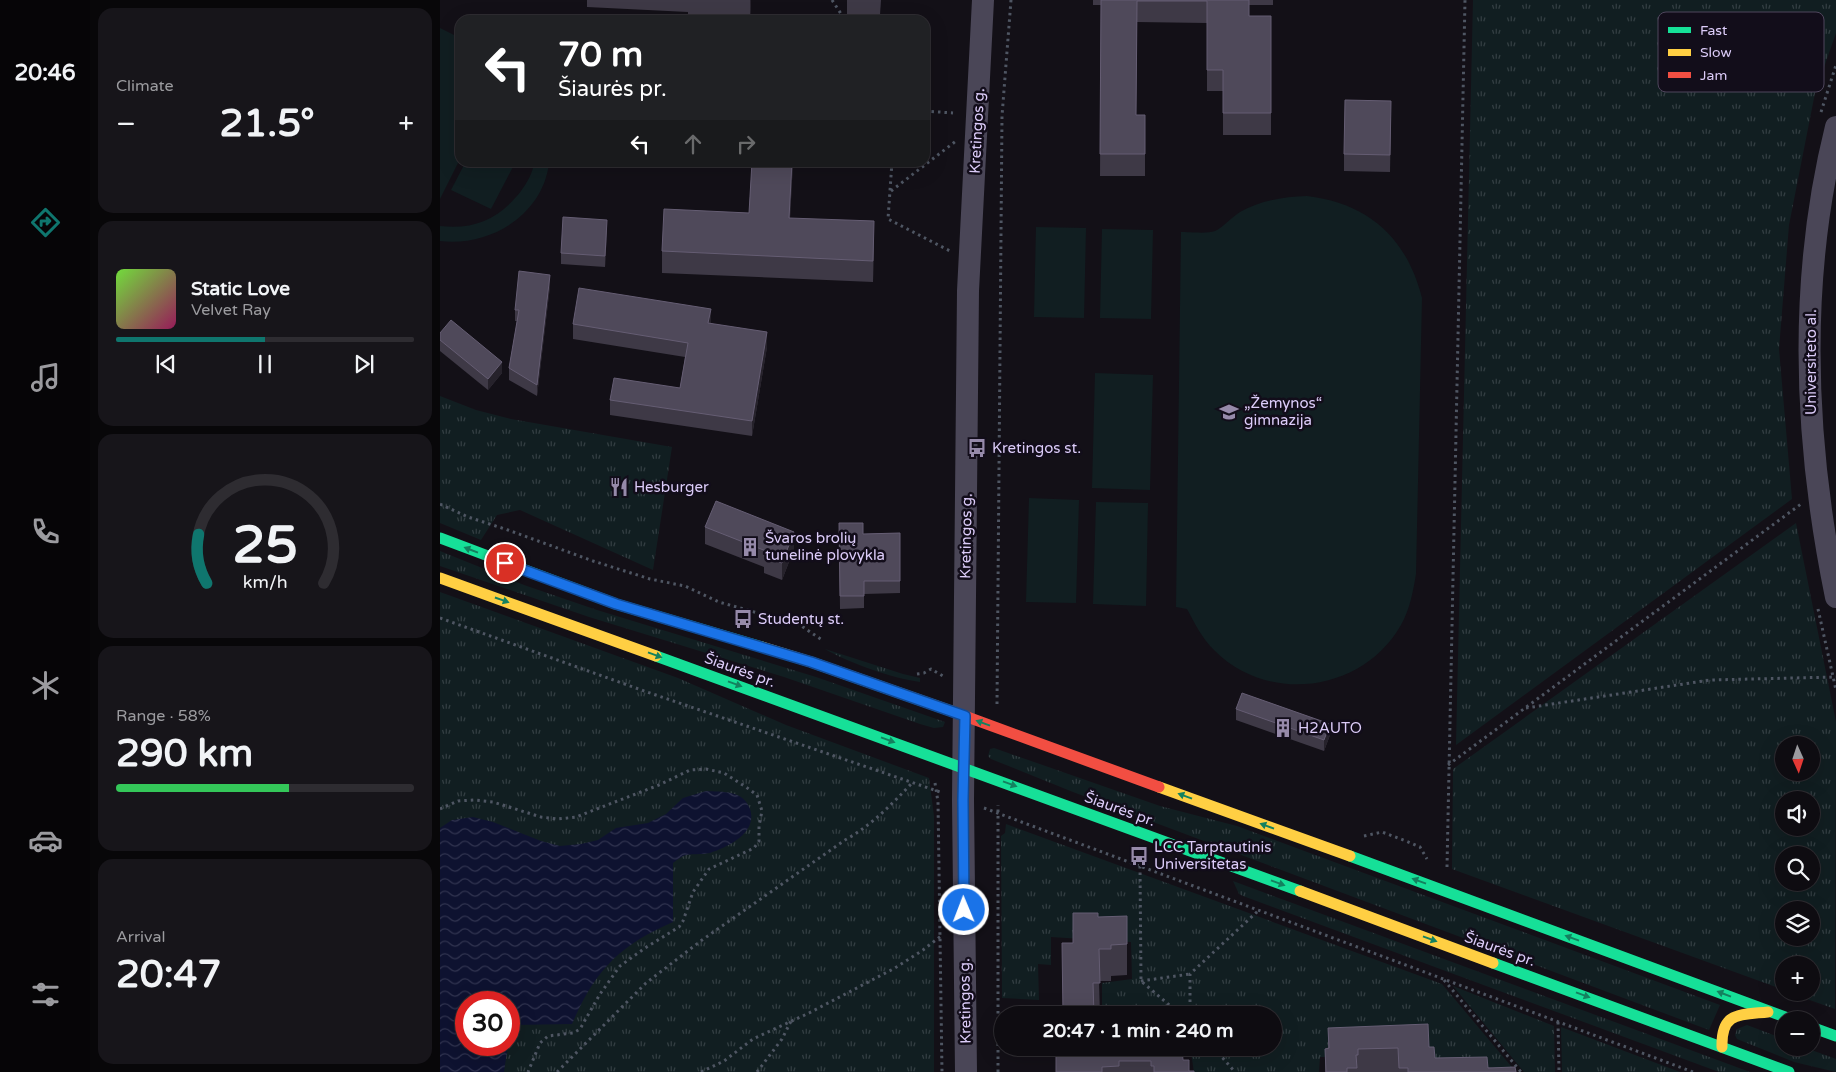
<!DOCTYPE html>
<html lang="en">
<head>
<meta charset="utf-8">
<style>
	body { margin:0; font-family:"Varela Round",sans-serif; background:#17151a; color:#f1f3f6; height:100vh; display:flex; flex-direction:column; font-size:19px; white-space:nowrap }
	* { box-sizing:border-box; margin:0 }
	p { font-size:16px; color:#9b9b9f }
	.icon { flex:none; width:28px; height:28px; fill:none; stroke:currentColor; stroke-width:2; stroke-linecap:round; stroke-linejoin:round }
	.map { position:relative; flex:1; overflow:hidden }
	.drawer { display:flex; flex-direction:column; gap:8px; padding:8px; background:#080709; width:350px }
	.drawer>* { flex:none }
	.top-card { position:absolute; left:15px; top:15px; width:475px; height:152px; border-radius:15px; box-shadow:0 5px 20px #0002,0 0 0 1px #2e2c31; background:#202124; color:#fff; overflow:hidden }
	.needle { width:32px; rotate:177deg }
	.buttons { position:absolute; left:1335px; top:736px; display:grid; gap:10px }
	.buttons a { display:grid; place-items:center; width:45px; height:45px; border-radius:50%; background:#0e0c11; box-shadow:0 5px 20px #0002,0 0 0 1px #2e2c31; font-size:25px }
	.speed { position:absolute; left:15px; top:991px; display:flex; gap:10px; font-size:25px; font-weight:700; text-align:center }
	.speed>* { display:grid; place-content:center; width:65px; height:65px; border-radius:50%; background:#0e0c11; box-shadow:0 5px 20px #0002,0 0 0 1px #2e2c31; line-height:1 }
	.speed .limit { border:8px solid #d22; background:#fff; color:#111 }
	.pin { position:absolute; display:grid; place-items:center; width:42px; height:42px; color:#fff; margin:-21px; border:2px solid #fff; border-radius:50%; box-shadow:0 1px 5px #0007 }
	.me { position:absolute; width:55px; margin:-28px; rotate:359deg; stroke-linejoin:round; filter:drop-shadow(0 0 4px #0008) }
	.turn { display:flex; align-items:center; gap:18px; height:105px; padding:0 20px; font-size:22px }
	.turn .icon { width:65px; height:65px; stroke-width:2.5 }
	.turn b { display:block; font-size:35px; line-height:42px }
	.lanes { display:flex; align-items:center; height:48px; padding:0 20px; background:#0003; justify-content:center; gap:25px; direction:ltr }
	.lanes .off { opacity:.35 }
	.big { font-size:38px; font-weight:800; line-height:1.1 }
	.drawer .tile { flex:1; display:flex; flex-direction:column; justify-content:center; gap:8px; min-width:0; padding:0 18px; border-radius:15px; background:#17151a }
	.drawer .dial { align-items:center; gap:0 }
	.dial svg { height:130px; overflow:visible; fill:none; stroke:#2e2c31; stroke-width:7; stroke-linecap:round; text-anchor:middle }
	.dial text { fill:#f1f3f6; stroke:none }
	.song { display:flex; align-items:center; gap:15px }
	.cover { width:60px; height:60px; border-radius:8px; background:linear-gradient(135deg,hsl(100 70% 55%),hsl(330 70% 35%)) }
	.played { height:5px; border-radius:2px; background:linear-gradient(90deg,#0f766e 50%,#2e2c31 50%) }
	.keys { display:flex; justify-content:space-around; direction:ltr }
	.heat { display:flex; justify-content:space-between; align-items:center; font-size:28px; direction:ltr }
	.charge { height:8px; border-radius:4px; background:linear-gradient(90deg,#34c759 58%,#2e2c31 0) }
	.trip { position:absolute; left:554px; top:1006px; width:288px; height:50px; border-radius:25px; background:#0e0c11; box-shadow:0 5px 20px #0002,0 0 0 1px #2e2c31; font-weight:800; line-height:50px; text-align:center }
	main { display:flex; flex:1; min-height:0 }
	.tabs { display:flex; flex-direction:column; width:90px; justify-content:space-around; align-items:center; background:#060507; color:#9b9b9f }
	.tabs .icon { width:35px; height:35px }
	.tabs .current { color:#0f766e }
	.tabs b { font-size:22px; color:#f1f3f6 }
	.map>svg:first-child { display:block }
	.grass { fill:url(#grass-tufts); fill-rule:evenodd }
	.pitch { fill:#111e21 }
	.water { fill:url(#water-waves) }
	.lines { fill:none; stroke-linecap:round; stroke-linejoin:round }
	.path { stroke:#4f5663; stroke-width:3; stroke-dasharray:2.5 4; stroke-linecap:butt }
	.street { stroke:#4a4657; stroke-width:22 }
	.fast { stroke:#16e098; stroke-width:11 }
	.slow { stroke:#ffcf43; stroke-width:11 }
	.jam { stroke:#f24e42; stroke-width:11 }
	.wall { fill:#3e3946 }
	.shaded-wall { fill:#26222b }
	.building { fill:#4f495a; stroke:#655d73 }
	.oneway { fill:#14815f }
	.route-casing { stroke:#114b97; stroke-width:12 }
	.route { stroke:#1a73e8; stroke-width:9 }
	.labels { text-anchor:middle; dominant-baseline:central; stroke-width:5; stroke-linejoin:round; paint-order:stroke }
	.street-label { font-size:15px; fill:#dcccf9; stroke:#120d1a }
	.poi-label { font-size:15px; fill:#dcccf9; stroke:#120d1a; text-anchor:start }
	.key { fill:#120d1a; stroke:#4f465d; stroke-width:1 }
	.key-label { font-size:14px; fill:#dcccf9 }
</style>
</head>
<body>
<main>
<nav class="tabs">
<b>20:46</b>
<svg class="icon current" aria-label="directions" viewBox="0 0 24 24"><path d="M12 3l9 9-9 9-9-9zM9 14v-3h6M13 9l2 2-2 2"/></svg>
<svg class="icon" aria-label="music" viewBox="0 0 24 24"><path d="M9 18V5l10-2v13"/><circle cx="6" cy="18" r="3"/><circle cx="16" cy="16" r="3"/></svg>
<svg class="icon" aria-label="phone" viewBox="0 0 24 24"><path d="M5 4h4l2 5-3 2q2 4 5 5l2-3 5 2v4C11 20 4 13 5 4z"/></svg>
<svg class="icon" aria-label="climate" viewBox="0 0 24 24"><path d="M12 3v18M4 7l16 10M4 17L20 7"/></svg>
<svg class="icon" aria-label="car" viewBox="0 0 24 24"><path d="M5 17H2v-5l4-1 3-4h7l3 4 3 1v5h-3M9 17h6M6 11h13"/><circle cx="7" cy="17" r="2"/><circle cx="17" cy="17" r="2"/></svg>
<svg class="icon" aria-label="filters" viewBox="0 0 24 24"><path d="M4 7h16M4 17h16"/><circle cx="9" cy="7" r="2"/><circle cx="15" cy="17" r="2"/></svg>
</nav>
<section class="drawer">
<div class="tile"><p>Climate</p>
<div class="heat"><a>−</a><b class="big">21.5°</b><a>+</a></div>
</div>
<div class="tile">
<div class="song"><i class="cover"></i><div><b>Static Love</b><p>Velvet Ray</p></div></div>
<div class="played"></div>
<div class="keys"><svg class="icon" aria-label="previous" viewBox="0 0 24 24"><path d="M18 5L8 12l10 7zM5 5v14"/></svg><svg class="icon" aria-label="pause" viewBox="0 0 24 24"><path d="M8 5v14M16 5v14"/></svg><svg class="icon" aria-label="next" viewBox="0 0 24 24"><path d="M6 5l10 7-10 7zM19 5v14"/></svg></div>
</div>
<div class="tile dial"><svg viewBox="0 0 100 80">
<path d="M14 69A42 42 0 1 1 86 69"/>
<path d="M14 69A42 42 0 0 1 9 39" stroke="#0f766e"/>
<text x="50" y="56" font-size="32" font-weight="700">25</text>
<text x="50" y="72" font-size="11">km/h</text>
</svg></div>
<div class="tile"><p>Range · 58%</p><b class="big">290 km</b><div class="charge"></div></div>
<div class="tile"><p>Arrival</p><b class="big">20:47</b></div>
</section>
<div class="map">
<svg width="1396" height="1072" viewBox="0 0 1396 1072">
	<defs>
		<pattern id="grass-tufts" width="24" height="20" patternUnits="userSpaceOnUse" patternTransform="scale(1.25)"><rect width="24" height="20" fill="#111e21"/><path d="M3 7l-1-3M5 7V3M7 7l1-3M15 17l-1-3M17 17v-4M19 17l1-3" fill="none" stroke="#333e42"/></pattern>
		<pattern id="water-waves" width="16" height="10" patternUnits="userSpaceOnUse" patternTransform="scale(1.25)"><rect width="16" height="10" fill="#0e1230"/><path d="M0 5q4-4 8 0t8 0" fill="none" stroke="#30334f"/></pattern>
	</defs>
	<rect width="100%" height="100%" fill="#131017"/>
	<g class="grass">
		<path d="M1033,0h363v33l-21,60 -26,132 -10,124 13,150 -336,246z"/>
		<path d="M0,396l36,14 35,9 161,28 -19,123 -133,-60 -23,5 -16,25 -41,-17z"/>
		<path d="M1356,523l40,199 -1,287 -45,-16 21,-1v-27h-27v25l-332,-121 1,-100zM1344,745h27v27h-27zM1344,800h27v28h-27zM1344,855h27v27h-27zM1344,910h27v28h-27z"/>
		<path d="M0,551l84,34 73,25 219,67 129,45 -2,5 -9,1 -14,-4 -136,-47 -195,-60 -149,-51z"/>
		<path d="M0,592l238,86 108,47 143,53 5,38v256h-494zM26,1002h43v43h-43z"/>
		<path d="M385,649l78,25 17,4v4c-28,-4 -71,-19 -95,-33z"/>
		<path d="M554,748l166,58 77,20 483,179 -11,25 -636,-238 -82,-33 -3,-3 2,-7z"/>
		<path d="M566,824l436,160 74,88h-83l-2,-16 -111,1 -1,15h-125l-3,-19 -88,1v-6h169v-33h-170v-32l30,-4 -1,-37 -80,-5v28l-13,-1 1,36 -37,-2 -1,-162 4,-3z"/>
		<path d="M793,881l517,191h-31l-476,-176 -4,-2z"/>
		<path d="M1013,986l101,40 1,46h-31z"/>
		<path d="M1307,1025l37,14v9h22l30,11v13l-42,-10 -57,-23 -2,-4 2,-6z"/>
		<path d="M1121,1027l119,45h-118z"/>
	</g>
	<g class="pitch">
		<path d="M0,28l20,10v121l-20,40z"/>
		<path d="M25,163h50l-24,46 -40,-19z"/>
		<path d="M94,163h15c-6,52 -59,84 -109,78v-15c35,4 60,-8 81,-35 6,-8 12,-19 13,-28z"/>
		<path d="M867,196c61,7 100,42 115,102l-6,276c-3,18 -6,35 -15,51 -38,67 -133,80 -187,25 -12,-12 -19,-26 -27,-41l-11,-2 5,-375c8,0 27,2 34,-1 6,-2 18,-15 25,-19 21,-12 43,-15 67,-16z"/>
		<path d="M596,227l50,1 -2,90 -50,-1z"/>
		<path d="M662,229l51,1 -2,89 -51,-1z"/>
		<path d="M655,373l58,2 -3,115 -58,-2z"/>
		<path d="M589,498l50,2 -3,103 -50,-1z"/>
		<path d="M656,502l52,1 -2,103 -53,-2z"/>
	</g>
	<path class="water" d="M266,791c17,1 37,-1 44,18 8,24 -22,38 -40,44 -9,2 -19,0 -27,3 -4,2 -7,5 -10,7v59c-53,23 -78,48 -101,102l-60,1 -3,17v-40h-43v43h42l-4,27h-64v-244l12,-8 21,-3 20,5 48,19 19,5 21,-2 17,-4 18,-12 32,-5 18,-9 17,-16z"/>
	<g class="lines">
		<g class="path">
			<path d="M392,0l13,20"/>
			<path d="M485,111l28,2"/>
			<path d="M1381,112l15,-47"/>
			<path d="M452,162l-4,57 62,32"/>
			<path d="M451,191l65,-50"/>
			<path d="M0,504l28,13 40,13 85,31 57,18 35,7 34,16 81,23 22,15"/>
			<path d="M1378,609l18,81"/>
			<path d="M0,618l207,74 296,101"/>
			<path d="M477,674l7,-1 7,-4 12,7"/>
			<path d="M557,704l5,-588 9,-116"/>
			<path d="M1086,708l184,-28 126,-3"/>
			<path d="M1008,765l353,-261"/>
			<path d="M495,783l3,19 4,270"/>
			<path d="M544,808l709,264"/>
			<path d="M0,809l18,-8 16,-1 19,2 48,15 17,2 18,-2 83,-32 31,-15 16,-1 18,4 22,14 11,8 5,16 -3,15v15l-5,7 -45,21 -16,23 -10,29 -4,6 -34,21 -25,18 -20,28 -20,35 -7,4 -25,3 -8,7 -12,29"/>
			<path d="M924,836l18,-4 24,9 14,6 7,12"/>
			<path d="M700,866l1,115 40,34"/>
			<path d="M1007,867l18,-867"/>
			<path d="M1004,980l77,92"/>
			<path d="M701,981l49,-7"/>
			<path d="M750,1015v-41l69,-64"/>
			<path d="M1118,1022l1,50"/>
			<path d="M774,1048l21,24"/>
			<path d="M117,1072l89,-89 56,-43 143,-100c27,-15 47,-36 68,-58"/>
			<path d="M261,1072l23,-11 29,-22 56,-26 86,-45 28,-18 18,-14"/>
			<path d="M317,1072l25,-33 9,-18"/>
			<path d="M558,1072v-267"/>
		</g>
		<g class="street">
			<path d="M1396,127c-39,156 -32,314 0,470"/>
			<path d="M526,1072l-3,-272 5,-509 15,-291"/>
		</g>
		<g class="fast">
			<path d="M0,538l176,66 146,43"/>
			<path d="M216,656l644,235"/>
			<path d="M910,856l443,164"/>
			<path d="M1053,963l296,109"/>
			<path d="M1371,1027l25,9"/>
		</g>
		<g class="slow">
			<path d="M0,578l216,78"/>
			<path d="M322,647l49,15 140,49"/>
			<path d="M719,787l191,69"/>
			<path d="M860,891l193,72"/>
			<path d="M1282,1047c-1,-35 17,-32 46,-35"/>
		</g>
		<path class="jam" d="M511,711l208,76"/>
	</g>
	<g class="wall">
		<path d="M147,0h164l-1,20 -62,-3v-5l-101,-5z"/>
		<path d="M407,0h34l-1,15 -33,-1z"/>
		<path d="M653,0h180v5h-24v11h22v119h-48v-44h-16v-68l-70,-1 -1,93h9v61h-45l1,-171h-8z"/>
		<path d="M951,118l-1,54 -46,-1v-17z"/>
		<path d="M312,162h41l-3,56 84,25 -1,39 -211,-9v-22l87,-38z"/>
		<path d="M167,231l-2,36 -44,-3v-11z"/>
		<path d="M110,286l-13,110 -28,-16v-12l8,-47h-2v-11z"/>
		<path d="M271,323l56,24 -15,89 -142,-21v-15l70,-12 5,-31 -112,-18v-15z"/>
		<path d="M0,333l62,40 -14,17 -48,-39z"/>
		<path d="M399,523l24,11 37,-1v60l-36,1v14l-24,1z"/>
		<path d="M265,527l89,22 -12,31 -18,-7v-6l-59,-23z"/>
		<path d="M796,709l94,26 -6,16 -88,-31z"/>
		<path d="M633,913l25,4 29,-1v59l-16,1v5h-12l1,34h-6l-21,-72z"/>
		<path d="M888,1028l101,19 6,11 81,14h-191v-23l3,-1z"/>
		<path d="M616,1052l127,8 6,11 5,1h-138z"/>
	</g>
	<g class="shaded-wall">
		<path d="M310,0h1l-1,20z"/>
		<path d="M352,162h1l-4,77v-21z"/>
		<path d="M167,220v11l-2,36v-11z"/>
		<path d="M434,221v22l-1,39v-21z"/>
		<path d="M110,275v11l-13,110v-11z"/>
		<path d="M271,309v15l-3,-1z"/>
		<path d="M327,332v15l-15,89v-15z"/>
		<path d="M62,362v11l-14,17v-11z"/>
		<path d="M354,532v17l-12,31v-17z"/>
		<path d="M890,724v11l-6,16v-11z"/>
	</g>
	<g class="building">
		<path d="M661,0h148v16h22v97h-48v-43h-16v-69h-70l-1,114h9v39h-45z"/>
		<path d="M905,100l46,1 -1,54 -46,-1z"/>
		<path d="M312,162h40l-3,56 85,3 -1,40 -211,-10 2,-42 85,4z"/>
		<path d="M123,217l44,3 -2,36 -44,-3z"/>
		<path d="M79,271l31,4 -13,110 -28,-17 10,-58h-4z"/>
		<path d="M139,288l132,21 -3,14 59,9 -15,89 -142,-21 4,-22 66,10 8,-45 -115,-19z"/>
		<path d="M11,320l51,42 -14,17 -48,-39v-7z"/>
		<path d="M276,501l78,31 -12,31 -18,-7 2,-5 -61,-24z"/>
		<path d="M399,523h24v11l37,-1v48h-36v15h-24z"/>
		<path d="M802,693l88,31 -6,16 -88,-31z"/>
		<path d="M633,913h25v4l29,-1v28l-16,1v4h-12l1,34h-7l1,32h-31l-1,-72h11z"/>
		<path d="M988,1024l1,23h5l1,11 52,-1 1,11 27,-1 1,5h-108v-4h-9l-1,-20 -40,1v6h-2l1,13h-10v4h-21l-1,-23 4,-1 -1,-20z"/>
		<path d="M623,1048h119l1,12h6v11h5v1h-40v-6h-3v-5h-32v5l-17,1v5h-46v-20l7,-1z"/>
	</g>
	<defs><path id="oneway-solid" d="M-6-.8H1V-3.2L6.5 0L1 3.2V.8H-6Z" transform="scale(1.25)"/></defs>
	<g class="oneway">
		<use href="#oneway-solid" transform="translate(31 550) rotate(-159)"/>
		<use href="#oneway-solid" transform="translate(62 600) rotate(19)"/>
		<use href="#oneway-solid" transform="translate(215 655) rotate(20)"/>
		<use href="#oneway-solid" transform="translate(295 684) rotate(20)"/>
		<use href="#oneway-solid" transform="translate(543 723) rotate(-160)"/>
		<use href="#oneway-solid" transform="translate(448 740) rotate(20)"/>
		<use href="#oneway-solid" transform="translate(570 784) rotate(20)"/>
		<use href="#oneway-solid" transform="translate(745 796) rotate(-160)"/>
		<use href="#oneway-solid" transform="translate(827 826) rotate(-160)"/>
		<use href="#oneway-solid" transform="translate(979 881) rotate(-160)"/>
		<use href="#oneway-solid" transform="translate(838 883) rotate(20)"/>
		<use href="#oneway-solid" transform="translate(1132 938) rotate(-160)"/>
		<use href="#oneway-solid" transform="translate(990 939) rotate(20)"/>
		<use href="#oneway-solid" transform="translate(1284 994) rotate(-159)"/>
		<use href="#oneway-solid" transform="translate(1143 995) rotate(20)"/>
	</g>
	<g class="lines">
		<g class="route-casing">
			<path id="route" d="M65,563l111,41 195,58 154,54 -2,84 1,110"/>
		</g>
		<use href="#route" class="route"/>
	</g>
	<defs>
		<g id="school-bare" transform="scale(1.5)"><path d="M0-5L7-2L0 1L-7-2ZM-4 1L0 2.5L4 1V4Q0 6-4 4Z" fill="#968aaa" stroke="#120d1a" stroke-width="2.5" paint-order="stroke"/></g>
		<g id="bus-bare" transform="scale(1.5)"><path d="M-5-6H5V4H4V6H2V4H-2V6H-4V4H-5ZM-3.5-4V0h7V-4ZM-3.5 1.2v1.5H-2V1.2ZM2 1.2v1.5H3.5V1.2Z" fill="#968aaa" stroke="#120d1a" stroke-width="2.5" paint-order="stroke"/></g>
		<g id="restaurant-bare" transform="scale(1.5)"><path d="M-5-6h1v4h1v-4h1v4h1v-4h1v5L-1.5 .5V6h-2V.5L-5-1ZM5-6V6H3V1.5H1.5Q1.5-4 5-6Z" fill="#968aaa" stroke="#120d1a" stroke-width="2.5" paint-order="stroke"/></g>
		<g id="building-bare" transform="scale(1.5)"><path d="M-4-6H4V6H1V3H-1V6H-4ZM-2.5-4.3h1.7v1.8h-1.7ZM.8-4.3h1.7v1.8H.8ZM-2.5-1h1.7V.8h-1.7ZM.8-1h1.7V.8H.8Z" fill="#968aaa" stroke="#120d1a" stroke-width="2.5" paint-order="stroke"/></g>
	</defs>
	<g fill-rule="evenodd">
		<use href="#school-bare" x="789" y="412"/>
		<use href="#bus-bare" x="537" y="448"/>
		<use href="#restaurant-bare" x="179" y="487"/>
		<use href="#building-bare" x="310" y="547"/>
		<use href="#bus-bare" x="303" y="619"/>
		<use href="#building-bare" x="843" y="728"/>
		<use href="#bus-bare" x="699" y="856"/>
	</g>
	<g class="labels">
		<g class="street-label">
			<text transform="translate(537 131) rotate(-87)">Kretingos g.</text>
			<text transform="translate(1371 362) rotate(-90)">Universiteto al.</text>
			<text transform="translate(526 536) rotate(-89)">Kretingos g.</text>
			<text transform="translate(300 670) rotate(20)">Šiaurės pr.</text>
			<text transform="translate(680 809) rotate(20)">Šiaurės pr.</text>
			<text transform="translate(1060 949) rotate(20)">Šiaurės pr.</text>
			<text transform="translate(525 1001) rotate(-91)">Kretingos g.</text>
		</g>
		<g class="poi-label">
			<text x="804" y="403">„Žemynos“<tspan x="804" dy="17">gimnazija</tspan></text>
			<text x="552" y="448">Kretingos st.</text>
			<text x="194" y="487">Hesburger</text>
			<text x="325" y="538">Švaros brolių<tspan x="325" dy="17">tunelinė plovykla</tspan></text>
			<text x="318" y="619">Studentų st.</text>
			<text x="858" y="728">H2AUTO</text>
			<text x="714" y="847">LCC Tarptautinis<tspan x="714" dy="17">Universitetas</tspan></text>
		</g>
	</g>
	<rect x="1218" y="12" width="166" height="80" rx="8" class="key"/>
	<rect x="1228" y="27" width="23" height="6" fill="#16e098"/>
	<rect x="1228" y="49" width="23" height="7" fill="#ffcf43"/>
	<rect x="1228" y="72" width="23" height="6" fill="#f24e42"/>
	<g class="key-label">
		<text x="1260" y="35">Fast</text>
		<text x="1260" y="57">Slow</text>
		<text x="1260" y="80">Jam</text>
	</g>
</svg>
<div class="buttons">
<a><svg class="needle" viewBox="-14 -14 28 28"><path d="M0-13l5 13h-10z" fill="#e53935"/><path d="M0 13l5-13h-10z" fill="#9b9b9f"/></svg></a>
<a><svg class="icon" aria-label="sound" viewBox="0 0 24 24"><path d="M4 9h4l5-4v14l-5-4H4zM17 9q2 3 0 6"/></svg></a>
<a><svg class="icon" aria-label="search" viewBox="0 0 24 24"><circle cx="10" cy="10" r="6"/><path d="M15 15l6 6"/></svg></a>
<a><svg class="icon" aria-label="layers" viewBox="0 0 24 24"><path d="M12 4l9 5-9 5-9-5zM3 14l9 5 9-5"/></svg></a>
<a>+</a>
<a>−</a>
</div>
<div class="speed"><div class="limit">30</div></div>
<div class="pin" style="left:65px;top:563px;background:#d93025"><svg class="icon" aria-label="arrive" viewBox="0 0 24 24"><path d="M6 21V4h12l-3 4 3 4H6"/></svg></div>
<svg class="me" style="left:524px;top:910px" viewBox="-20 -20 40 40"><circle r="17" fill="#1a73e8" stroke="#fff" stroke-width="3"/><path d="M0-11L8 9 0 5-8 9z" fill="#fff"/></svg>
<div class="trip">20:47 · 1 min · 240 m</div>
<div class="top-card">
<div class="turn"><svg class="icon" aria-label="left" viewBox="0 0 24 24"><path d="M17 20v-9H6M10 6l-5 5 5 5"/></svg><div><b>70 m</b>Šiaurės pr.</div></div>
<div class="lanes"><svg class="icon" aria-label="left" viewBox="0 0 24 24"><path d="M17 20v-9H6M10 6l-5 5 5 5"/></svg><svg class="icon off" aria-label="ahead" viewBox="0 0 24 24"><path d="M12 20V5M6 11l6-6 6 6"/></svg><svg class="icon off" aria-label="right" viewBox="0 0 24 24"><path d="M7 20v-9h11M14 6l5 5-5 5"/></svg></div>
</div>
</div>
</main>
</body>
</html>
